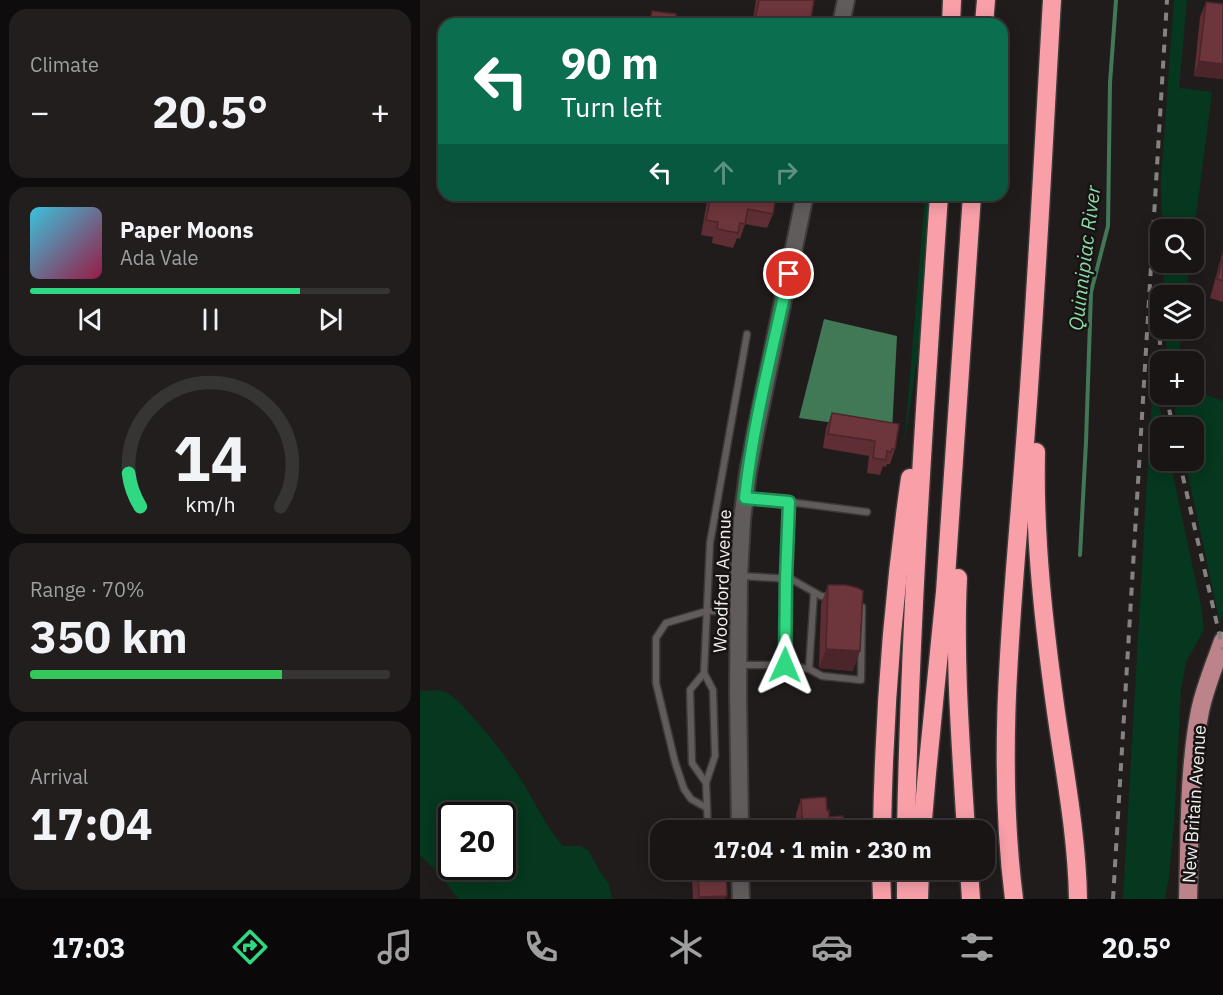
<!DOCTYPE html>
<html lang="en">
<head>
<meta charset="utf-8">
<style>
	body { margin:0; font-family:"IBM Plex Sans",sans-serif; background:#221e1e; color:#f1f3f6; height:100vh; display:flex; flex-direction:column; font-size:22px; white-space:nowrap }
	* { box-sizing:border-box; margin:0 }
	p { font-size:20px; color:#9f9fa0 }
	.icon { flex:none; width:33px; height:33px; fill:none; stroke:currentColor; stroke-width:2; stroke-linecap:round; stroke-linejoin:round }
	.map { position:relative; flex:1; overflow:hidden }
	.side { display:flex; flex-direction:column; gap:9px; padding:9px; background:#0e0c0c; width:420px }
	.side>* { flex:none }
	.top-card { position:absolute; left:18px; top:18px; width:570px; height:183px; border-radius:18px; box-shadow:0 3px 15px #0003,0 0 0 2px #373434; background:#0b6e4f; color:#fff; overflow:hidden }
	.controls { position:absolute; left:730px; top:219px; display:grid; gap:12px }
	.controls a { display:grid; place-items:center; width:54px; height:54px; border-radius:12px; background:#191515; box-shadow:0 3px 15px #0003,0 0 0 2px #373434; font-size:30px }
	.speed { position:absolute; left:18px; top:802px; display:flex; gap:12px; font-size:30px; font-weight:700; text-align:center }
	.speed>* { display:grid; place-content:center; width:78px; height:78px; border-radius:50%; background:#191515; box-shadow:0 3px 15px #0003,0 0 0 2px #373434; line-height:1 }
	.speed .limit { border:3px solid #111; border-radius:9px; background:#fff; color:#111 }
	.pin { position:absolute; display:grid; place-items:center; width:51px; height:51px; color:#fff; margin:-26px; border:3px solid #fff; border-radius:50%; box-shadow:0 2px 6px #0007 }
	.me { position:absolute; width:66px; margin:-33px; rotate:1deg; stroke-linejoin:round; filter:drop-shadow(0 0 4px #0008) }
	.turn { display:flex; align-items:center; gap:21px; height:126px; padding:0 24px; font-size:27px }
	.turn .icon { width:78px; height:78px; stroke-width:2.5 }
	.turn b { display:block; font-size:42px; line-height:51px }
	.lanes { display:flex; align-items:center; height:57px; padding:0 24px; background:#0003; justify-content:center; gap:30px; direction:ltr }
	.lanes .off { opacity:.35 }
	.big { font-size:45px; font-weight:800; line-height:1.1 }
	.side .tile { flex:1; display:flex; flex-direction:column; justify-content:center; gap:9px; min-width:0; padding:0 21px; border-radius:18px; background:#221e1e }
	.side .dial { align-items:center; gap:0 }
	.dial svg { height:156px; overflow:visible; fill:none; stroke:#373434; stroke-width:7; stroke-linecap:round; text-anchor:middle }
	.dial text { fill:#f1f3f6; stroke:none }
	.song { display:flex; align-items:center; gap:18px }
	.cover { width:72px; height:72px; border-radius:9px; background:linear-gradient(135deg,hsl(190 70% 55%),hsl(340 70% 35%)) }
	.played { height:6px; border-radius:3px; background:linear-gradient(90deg,#31d882 75%,#373434 75%) }
	.keys { display:flex; justify-content:space-around; direction:ltr }
	.heat { display:flex; justify-content:space-between; align-items:center; font-size:33px; direction:ltr }
	.charge { height:9px; border-radius:4px; background:linear-gradient(90deg,#34c759 70%,#373434 0) }
	.trip { position:absolute; left:230px; top:820px; width:345px; height:60px; border-radius:18px; background:#191515; box-shadow:0 3px 15px #0003,0 0 0 2px #373434; font-weight:800; line-height:60px; text-align:center }
	.tab-bar { display:flex; height:96px; justify-content:space-around; align-items:center; background:#0a0808; color:#9f9fa0 }
	.tab-bar .icon { width:42px; height:42px }
	.tab-bar .on { color:#31d882 }
	.tab-bar b { font-size:27px; color:#f1f3f6 }
	main { display:flex; flex:1; min-height:0 }
	.map>svg:first-child { display:block }
	.green { fill:#05381e; fill-rule:evenodd }
	.water { fill:#417856 }
	.lines { fill:none; stroke-linecap:round; stroke-linejoin:round }
	.stream { stroke:#417856; stroke-width:4 }
	.lane-casing { stroke:#3d3a3a; stroke-width:9 }
	.secondary-casing { stroke:#3d3a3a; stroke-width:20 }
	.primary-casing { stroke:#3d3a3a; stroke-width:21 }
	.highway-casing { stroke:#3d3a3a; stroke-width:21 }
	.lane { stroke:#615b5c; stroke-width:6 }
	.secondary { stroke:#615b5c; stroke-width:16 }
	.primary { stroke:#bc848a; stroke-width:18 }
	.highway { stroke:#f89fa8; stroke-width:18 }
	.rail { stroke:#868282; stroke-width:4; stroke-dasharray:8 8; stroke-linecap:butt }
	.wall { fill:#5e2e34 }
	.shaded-wall { fill:#4c252a }
	.building { fill:#6d353c; stroke:#4c252a; stroke-width:1.5 }
	.route-casing { stroke:#208c54; stroke-width:15 }
	.route { stroke:#31d882; stroke-width:10 }
	.labels { text-anchor:middle; dominant-baseline:central; stroke-width:5; stroke-linejoin:round; paint-order:stroke }
	.street-label { font-size:18px; fill:#f2efef; stroke:#171313 }
	.water-label { font-size:20px; font-style:italic; fill:#89dca7; stroke:#171313 }
</style>
</head>
<body>
<main>
<section class="side">
<div class="tile"><p>Climate</p>
<div class="heat"><a>−</a><b class="big">20.5°</b><a>+</a></div>
</div>
<div class="tile">
<div class="song"><i class="cover"></i><div><b>Paper Moons</b><p>Ada Vale</p></div></div>
<div class="played"></div>
<div class="keys"><svg class="icon" aria-label="previous" viewBox="0 0 24 24"><path d="M18 5L8 12l10 7zM5 5v14"/></svg><svg class="icon" aria-label="pause" viewBox="0 0 24 24"><path d="M8 5v14M16 5v14"/></svg><svg class="icon" aria-label="next" viewBox="0 0 24 24"><path d="M6 5l10 7-10 7zM19 5v14"/></svg></div>
</div>
<div class="tile dial"><svg viewBox="0 0 100 80">
<path d="M14 69A42 42 0 1 1 86 69"/>
<path d="M14 69A42 42 0 0 1 8 52" stroke="#31d882"/>
<text x="50" y="56" font-size="32" font-weight="700">14</text>
<text x="50" y="72" font-size="11">km/h</text>
</svg></div>
<div class="tile"><p>Range · 70%</p><b class="big">350 km</b><div class="charge"></div></div>
<div class="tile"><p>Arrival</p><b class="big">17:04</b></div>
</section>
<div class="map">
<svg width="803" height="899" viewBox="0 0 803 899">
	<rect width="100%" height="100%" fill="#211c1c"/>
	<g class="green">
		<path d="M754,0h13l-8,88 33,4 -18,141v-3l-32,-1 -1,-47z"/>
		<path d="M505,195h5l-9,138 -17,115z"/>
		<path d="M743,263h27l-4,32h-22z"/>
		<path d="M745,329h17l-4,30 1,2h-11z"/>
		<path d="M733,376l11,51 -3,1v32l9,1 31,145 3,23 -18,33 -5,28 -7,135 -5,51 -4,23h-42z"/>
		<path d="M774,390l29,11v212l-3,10 -35,-162 9,-1v-32l-16,-1 -6,-32 22,-1z"/>
		<path d="M19,690c15,4 22,14 32,25 19,21 37,44 52,68 13,21 23,44 40,63h17l8,4 11,20 10,14 3,15h-154l-17,-23 -21,-21v-164zM32,816h50v51h-50z"/>
	</g>
	<path class="water" d="M404,319l73,17 -5,95 -93,-13z"/>
	<g class="lines">
		<path class="stream" d="M660,555l6,-113 5,-150 17,-66 2,-143 6,-83"/>
		<g class="lane-casing">
			<g id="lane">
				<path d="M326,499l43,3 -3,77 -1,86"/>
				<path d="M369,502l78,10"/>
				<path d="M321,576l50,3 30,17 10,2"/>
				<path d="M319,665h46l24,4 13,7 39,4 1,-73 -4,-3"/>
				<path d="M389,669l5,-77"/>
				<path d="M284,673l-14,17 2,73 14,20"/>
				<path d="M287,808l-16,-9 -7,-10 -9,-27 -19,-79v-45l10,-15 41,-12h29"/>
				<path d="M288,831l-2,-48 9,-27 -2,-66 -9,-17 6,-130 37,-209"/>
				<path d="M288,831l31,-2"/>
			</g>
		</g>
		<g class="secondary-casing">
			<g id="secondary">
				<path d="M421,24l5,-24"/>
				<path d="M320,831l-2,-140 1,-115 3,-56 6,-47 8,-43 49,-235"/>
				<path d="M320,870l1,29"/>
			</g>
		</g>
		<g class="primary-casing">
			<path id="primary" d="M768,899c2,-62 0,-127 12,-188 5,-24 15,-47 23,-70"/>
		</g>
		<g class="highway-casing">
			<g id="highway">
				<path d="M531,24l1,-24"/>
				<path d="M564,24l2,-24"/>
				<path d="M616,452c-2,87 8,174 20,260 9,63 21,124 22,187"/>
				<path d="M538,578c-4,84 3,169 8,253"/>
				<path d="M462,831c2,-118 11,-236 28,-353"/>
				<path d="M486,831c4,-212 19,-424 33,-636"/>
				<path d="M502,831l5,-58 18,-181 27,-397"/>
				<path d="M461,870l1,29"/>
				<path d="M549,870l2,29"/>
				<path d="M486,899v-29"/>
				<path d="M499,899l1,-29"/>
				<path d="M594,899c-19,-149 -1,-294 10,-443 12,-152 19,-304 28,-456"/>
			</g>
		</g>
		<use href="#lane" class="lane"/>
		<use href="#secondary" class="secondary"/>
		<use href="#primary" class="primary"/>
		<use href="#highway" class="highway"/>
		<g class="rail">
			<path d="M737,289l4,73"/>
			<path d="M746,394l7,34"/>
			<path d="M759,460l44,190"/>
			<path d="M693,899l54,-899"/>
		</g>
	</g>
	<g class="wall">
		<path d="M336,0h58l-4,24h-58z"/>
		<path d="M786,2l17,2v75l-29,-3 6,-59z"/>
		<path d="M232,11l23,13h-28z"/>
		<path d="M289,195h67l-3,19 -6,14 -22,-4 -5,15 -3,-1 -4,10 -21,-5 1,-6 -12,-2 6,-34z"/>
		<path d="M803,251v51l-13,-4z"/>
		<path d="M412,413l63,36 -5,15h-3l-1,3 -3,-1 -3,9 -13,-2 2,-17 -46,-8 3,-20z"/>
		<path d="M408,585l25,86 -34,-3 2,-64z"/>
		<path d="M381,799l26,12 2,6 15,14h-47l-1,-17z"/>
		<path d="M276,870h30l-1,29h-32l-1,-20z"/>
	</g>
	<g class="shaded-wall">
		<path d="M779,61l24,3v15l-29,-3z"/>
		<path d="M406,649l34,2 -7,20 -34,-3z"/>
		<path d="M307,896l-2,3h-27l1,-2z"/>
	</g>
	<g class="building">
		<path d="M339,0h55l-4,24h-56z"/>
		<path d="M786,2l17,2v60l-24,-3z"/>
		<path d="M232,11l24,3 -1,10h-25z"/>
		<path d="M291,195h65l-3,19 -25,-5 -3,15 -5,-1 -2,10 -21,-4 1,-7 -12,-2z"/>
		<path d="M803,258v23l-6,-2z"/>
		<path d="M412,413l67,11 -4,25h-3l-1,3 -4,-1 -1,9 -13,-2 2,-17 -47,-7z"/>
		<path d="M408,585h18l12,3 5,3 -3,60 -34,-2z"/>
		<path d="M406,797l1,14 2,-1v7l14,-1 1,15h-41l-2,-32z"/>
		<path d="M278,870h28l1,26 -28,1z"/>
	</g>
	<g class="lines">
		<g class="route-casing">
			<path id="route" d="M365,665l1,-86 3,-77 -44,-4c8,-75 28,-150 44,-224"/>
		</g>
		<use href="#route" class="route"/>
	</g>
	<g class="labels">
		<g class="street-label">
			<text transform="translate(302 581) rotate(-88)">Woodford Avenue</text>
			<text transform="translate(774 804) rotate(-86)">New Britain Avenue</text>
		</g>
		<g class="water-label">
			<text transform="translate(664 258) rotate(-83)">Quinnipiac River</text>
		</g>
	</g>
</svg>
<div class="controls">
<a><svg class="icon" aria-label="search" viewBox="0 0 24 24"><circle cx="10" cy="10" r="6"/><path d="M15 15l6 6"/></svg></a>
<a><svg class="icon" aria-label="layers" viewBox="0 0 24 24"><path d="M12 4l9 5-9 5-9-5zM3 14l9 5 9-5"/></svg></a>
<a>+</a>
<a>−</a>
</div>
<div class="speed"><div class="limit">20</div></div>
<div class="pin" style="left:369px;top:274px;background:#d93025"><svg class="icon" aria-label="arrive" viewBox="0 0 24 24"><path d="M6 21V4h12l-3 4 3 4H6"/></svg></div>
<svg class="me" style="left:365px;top:665px" viewBox="-20 -20 40 40"><path d="M0-17L14 15 0 8-14 15z" fill="#31d882" stroke="#fff" stroke-width="4"/></svg>
<div class="trip">17:04 · 1 min · 230 m</div>
<div class="top-card">
<div class="turn"><svg class="icon" aria-label="left" viewBox="0 0 24 24"><path d="M17 20v-9H6M10 6l-5 5 5 5"/></svg><div><b>90 m</b>Turn left</div></div>
<div class="lanes"><svg class="icon" aria-label="left" viewBox="0 0 24 24"><path d="M17 20v-9H6M10 6l-5 5 5 5"/></svg><svg class="icon off" aria-label="ahead" viewBox="0 0 24 24"><path d="M12 20V5M6 11l6-6 6 6"/></svg><svg class="icon off" aria-label="right" viewBox="0 0 24 24"><path d="M7 20v-9h11M14 6l5 5-5 5"/></svg></div>
</div>
</div>
</main>
<nav class="tab-bar">
<b>17:03</b>
<svg class="icon on" aria-label="directions" viewBox="0 0 24 24"><path d="M12 3l9 9-9 9-9-9zM9 14v-3h6M13 9l2 2-2 2"/></svg>
<svg class="icon" aria-label="music" viewBox="0 0 24 24"><path d="M9 18V5l10-2v13"/><circle cx="6" cy="18" r="3"/><circle cx="16" cy="16" r="3"/></svg>
<svg class="icon" aria-label="phone" viewBox="0 0 24 24"><path d="M5 4h4l2 5-3 2q2 4 5 5l2-3 5 2v4C11 20 4 13 5 4z"/></svg>
<svg class="icon" aria-label="climate" viewBox="0 0 24 24"><path d="M12 3v18M4 7l16 10M4 17L20 7"/></svg>
<svg class="icon" aria-label="car" viewBox="0 0 24 24"><path d="M5 17H2v-5l4-1 3-4h7l3 4 3 1v5h-3M9 17h6M6 11h13"/><circle cx="7" cy="17" r="2"/><circle cx="17" cy="17" r="2"/></svg>
<svg class="icon" aria-label="filters" viewBox="0 0 24 24"><path d="M4 7h16M4 17h16"/><circle cx="9" cy="7" r="2"/><circle cx="15" cy="17" r="2"/></svg>
<b>20.5°</b>
</nav>
</body>
</html>
